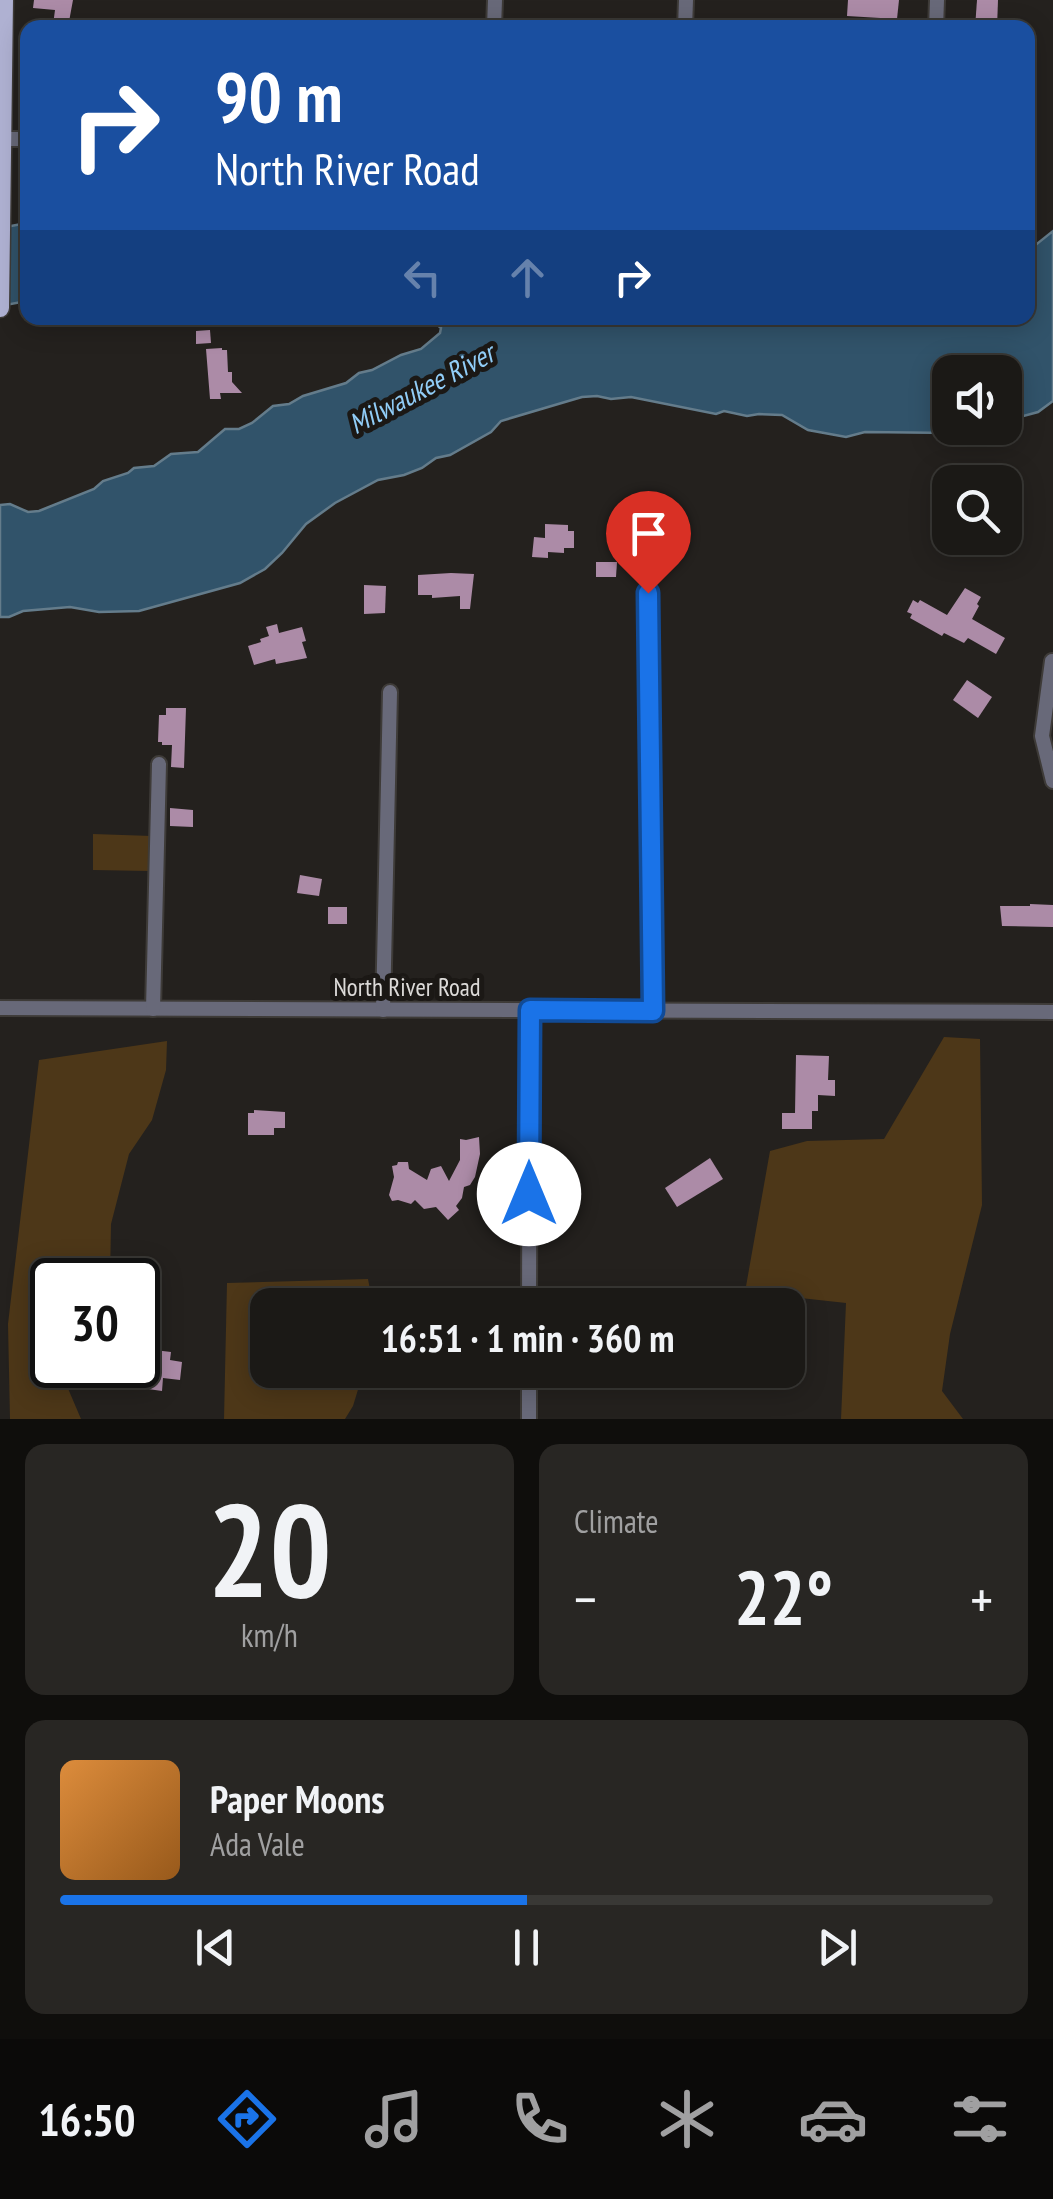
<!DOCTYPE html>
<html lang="en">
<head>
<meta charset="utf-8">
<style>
	body { margin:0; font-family:"PT Sans Narrow",sans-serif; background:#282623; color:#f1f3f6; height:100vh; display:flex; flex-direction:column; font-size:38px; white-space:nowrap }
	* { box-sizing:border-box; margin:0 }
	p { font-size:32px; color:#a0a0a1 }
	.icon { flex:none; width:55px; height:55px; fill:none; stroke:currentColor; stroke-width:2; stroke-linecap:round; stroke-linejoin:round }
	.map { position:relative; height:1419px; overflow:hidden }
	.drawer { display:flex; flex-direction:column; gap:25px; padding:25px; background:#0f0e0c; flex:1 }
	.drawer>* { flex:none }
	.top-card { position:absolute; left:20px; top:20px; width:1015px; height:305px; border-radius:20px; box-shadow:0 5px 25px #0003,0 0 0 2px #393835; background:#1a4fa0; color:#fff; overflow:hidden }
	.fabs { position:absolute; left:932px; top:355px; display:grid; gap:20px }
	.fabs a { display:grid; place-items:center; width:90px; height:90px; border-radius:20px; background:#1b1916; box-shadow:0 5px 25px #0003,0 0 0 2px #393835; font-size:50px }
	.speed { position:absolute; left:30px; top:1258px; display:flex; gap:20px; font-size:50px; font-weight:700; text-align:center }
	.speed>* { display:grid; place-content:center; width:130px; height:130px; border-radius:50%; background:#1b1916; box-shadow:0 5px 25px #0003,0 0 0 2px #393835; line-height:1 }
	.speed .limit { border:5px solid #111; border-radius:15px; background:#fff; color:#111 }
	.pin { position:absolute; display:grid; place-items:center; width:85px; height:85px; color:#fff; margin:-102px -42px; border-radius:50% 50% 50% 0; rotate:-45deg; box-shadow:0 0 10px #0007 }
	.pin .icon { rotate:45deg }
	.me { position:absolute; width:110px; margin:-55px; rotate:0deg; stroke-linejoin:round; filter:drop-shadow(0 0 8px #0008) }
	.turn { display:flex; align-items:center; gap:35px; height:210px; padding:0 30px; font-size:45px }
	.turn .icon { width:130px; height:130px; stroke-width:2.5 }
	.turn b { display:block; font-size:70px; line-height:85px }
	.lanes { display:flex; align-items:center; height:95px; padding:0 30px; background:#0003; justify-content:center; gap:50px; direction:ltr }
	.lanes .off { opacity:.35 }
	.big { font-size:75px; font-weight:700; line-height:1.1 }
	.drawer .card { flex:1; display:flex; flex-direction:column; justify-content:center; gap:15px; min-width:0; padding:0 35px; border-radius:20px; background:#282623 }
	.drawer .dial { align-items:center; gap:0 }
	.dial b { font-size:130px; line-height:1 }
	.song { display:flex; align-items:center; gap:30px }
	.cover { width:120px; height:120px; border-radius:15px; background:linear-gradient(135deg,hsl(30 70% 55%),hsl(30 70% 35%)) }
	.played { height:10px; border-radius:5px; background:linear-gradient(90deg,#1a73e8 50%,#393835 50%) }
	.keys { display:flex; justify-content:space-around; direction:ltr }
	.heat { display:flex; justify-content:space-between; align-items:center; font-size:55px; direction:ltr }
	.drawer .tiles { flex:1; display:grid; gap:25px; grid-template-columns:1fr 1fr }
	.card:last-child { grid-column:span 2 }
	.trip { position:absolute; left:250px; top:1288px; width:555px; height:100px; border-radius:20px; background:#1b1916; box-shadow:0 5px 25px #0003,0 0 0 2px #393835; font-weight:700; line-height:100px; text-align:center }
	.tabs { display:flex; height:160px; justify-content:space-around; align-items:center; background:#0b0a09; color:#a0a0a1 }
	.tabs .icon { width:70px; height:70px }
	.tabs .selected { color:#1a73e8 }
	.tabs b { font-size:45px; color:#f1f3f6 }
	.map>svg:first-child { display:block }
	.green { fill:#4d3718 }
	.water { fill:#31536a; stroke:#647c8b; stroke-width:2.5 }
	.building { fill:#ac8ba7 }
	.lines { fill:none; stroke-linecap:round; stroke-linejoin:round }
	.minor-casing { stroke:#3e3b38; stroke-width:18 }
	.major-casing { stroke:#3e3b38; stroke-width:21 }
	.minor { stroke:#686979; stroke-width:14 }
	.major { stroke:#afb1d2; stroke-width:18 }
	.route-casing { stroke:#114b97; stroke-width:25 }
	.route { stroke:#1a73e8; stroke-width:18 }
	.labels { text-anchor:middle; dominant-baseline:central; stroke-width:10; stroke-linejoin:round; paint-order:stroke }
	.street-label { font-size:25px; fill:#dcdad8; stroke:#1b1815 }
	.water-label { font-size:28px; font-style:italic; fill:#91cdf7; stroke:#1b1815 }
</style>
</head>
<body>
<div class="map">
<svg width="1053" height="1419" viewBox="0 0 1053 1419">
	<rect width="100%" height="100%" fill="#24211e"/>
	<g class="green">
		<path d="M93,834l59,2 -2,35 -57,-1z"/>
		<path d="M944,1037l36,2 2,166 -32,129 -8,57 21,28h-122l5,-116 -101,-11 25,-141 37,-10 77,-2z"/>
		<path d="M167,1041l-1,29 -14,50 -23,34 -18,70 -1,56h-58v85h6l23,54h-71l-2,-95 31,-264z"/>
		<path d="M368,1279l5,26h-105v65h96l-11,36 -8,13h-121l3,-136z"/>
	</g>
	<g class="water">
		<path d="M27,223v78l-27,5v-78z"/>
		<path d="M1053,231v170l-15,11 -33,9v-49h-55v56h32l-28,5 -89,-1 -19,5 -38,-7 -26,-15 -23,-1 -12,2 -23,-5 -8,3 -85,-17 -20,2 -14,-3 -15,1 -17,5 -64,19 -10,11 -41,23 -14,3 -14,10 -18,7 -26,5 -43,23 -29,21 -24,29 -17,16 -25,14 -101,28 -40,1 -29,-5 -47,4 -14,6h-9v-112l10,-1 18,8 11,-1 55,-22 9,-8 25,-8 6,-5 20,-2 17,-12 27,-2 27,-23h14l13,-6 21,-17 16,-2 14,-8 43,-13 13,-10 13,-3 29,-15 20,-6 19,-16 1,-5 -12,-10h599v-67z"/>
	</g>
	<g class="building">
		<path d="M34,0h39l-5,27 -15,-2 2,-15 -22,-2z"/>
		<path d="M848,0h51l-2,19 -50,-3z"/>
		<path d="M977,0h21l-1,28h-22z"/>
		<path d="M210,330l1,13 -15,1v-13z"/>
		<path d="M222,348v2h5l1,22h4v10l10,11h-22l1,6h-11l-4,-50z"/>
		<path d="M623,502h22v33h-21z"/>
		<path d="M545,524l23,1v6h6v17h-10v5l-16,-1v6l-16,-1 2,-20 11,1z"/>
		<path d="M596,562h21l-1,15h-20z"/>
		<path d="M451,573l23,1 -4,35h-10v-13l-28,2v-3h-14v-20z"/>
		<path d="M364,585l22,1 -1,27 -21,1z"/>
		<path d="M965,588l16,9 -4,7 2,2 -7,13 33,19 -9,16 -28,-16 -4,5 -20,-10 -2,3 -32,-18 2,-4 -5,-2 6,-12 5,3 2,-3 27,15z"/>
		<path d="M277,624l2,9 23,-6 4,14 -4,1 5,16 -31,6 -1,-5 -21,6 -6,-19 13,-4 -1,-3 9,-3 -3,-9z"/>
		<path d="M967,680l25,17 -14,21 -25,-18z"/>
		<path d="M166,708h20l-2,60 -13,-1 1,-22h-10v-3h-4l1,-27h7z"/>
		<path d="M170,808l23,2v17l-23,-1z"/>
		<path d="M300,875l22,4 -3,17 -22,-3z"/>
		<path d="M1030,904l23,1v22l-51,-1 -2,-20h30z"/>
		<rect x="328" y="907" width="19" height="17"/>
		<path d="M796,1055l33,1 -1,24h7v16l-17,-1v16h-6v18h-30v-16h13z"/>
		<path d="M254,1110l31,2v16h-11v7h-26v-22h6z"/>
		<path d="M479,1137l1,17 -5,23 -5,8 -6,2 -2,11 -6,8 3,4 -11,10 -12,-13 -12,2 -9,-9 -4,4 -13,-4 -6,1 -3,-6 5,-18 -2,-11 5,-1 1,-3h10l1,7 18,11 4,-11 10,-3 8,15 11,-21v-21l6,1z"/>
		<path d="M710,1158l13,21 -46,28 -12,-19z"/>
		<path d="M138,1348l33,4 -1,8 12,2 -2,18 -17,-2 -1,13 -14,-2 2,-18 -14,-2z"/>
	</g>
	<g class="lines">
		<g class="minor-casing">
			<g id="minor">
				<path d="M494,28l1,-28"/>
				<path d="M685,28l1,-28"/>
				<path d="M936,28l1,-28"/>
				<path d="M0,139h28"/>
				<path d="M648,593l5,418"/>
				<path d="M1052,661l-10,75 11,45"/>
				<path d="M0,1008l1053,4"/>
				<path d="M153,1009l6,-245"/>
				<path d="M383,1010l7,-318"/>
				<path d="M529,1305l1,-295"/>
				<path d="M529,1419v-49"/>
			</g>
		</g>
		<g class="major-casing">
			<path id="major" d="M0,308l4,-308"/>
		</g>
		<use href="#minor" class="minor"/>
		<use href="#major" class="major"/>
	</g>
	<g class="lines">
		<g class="route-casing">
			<path id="route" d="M529,1194l1,-184 123,1 -5,-418"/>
		</g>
		<use href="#route" class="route"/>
	</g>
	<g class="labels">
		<g class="street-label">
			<text x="407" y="987">North River Road</text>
		</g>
		<g class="water-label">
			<text transform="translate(421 388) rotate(-28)">Milwaukee River</text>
		</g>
	</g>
</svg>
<div class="fabs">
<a><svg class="icon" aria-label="sound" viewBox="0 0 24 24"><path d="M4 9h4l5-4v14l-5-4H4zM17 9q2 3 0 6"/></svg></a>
<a><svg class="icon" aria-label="search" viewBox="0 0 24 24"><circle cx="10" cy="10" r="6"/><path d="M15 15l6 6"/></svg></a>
</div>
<div class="speed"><div class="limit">30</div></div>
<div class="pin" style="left:648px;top:593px;background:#d93025"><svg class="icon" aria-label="arrive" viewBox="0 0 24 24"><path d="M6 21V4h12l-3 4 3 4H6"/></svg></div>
<svg class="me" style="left:529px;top:1194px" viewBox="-20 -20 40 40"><circle r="19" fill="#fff"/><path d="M0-13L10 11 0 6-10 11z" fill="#1a73e8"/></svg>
<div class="trip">16:51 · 1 min · 360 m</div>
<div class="top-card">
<div class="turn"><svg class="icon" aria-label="right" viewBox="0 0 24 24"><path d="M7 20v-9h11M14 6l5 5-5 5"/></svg><div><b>90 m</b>North River Road</div></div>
<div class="lanes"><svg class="icon off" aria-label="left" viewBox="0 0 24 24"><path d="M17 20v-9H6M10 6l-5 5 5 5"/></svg><svg class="icon off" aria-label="ahead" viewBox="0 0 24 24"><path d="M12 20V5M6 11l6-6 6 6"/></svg><svg class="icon" aria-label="right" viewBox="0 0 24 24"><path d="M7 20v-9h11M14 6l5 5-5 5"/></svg></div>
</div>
</div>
<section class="drawer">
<div class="tiles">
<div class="card dial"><b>20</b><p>km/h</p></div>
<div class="card"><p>Climate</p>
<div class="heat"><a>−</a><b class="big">22°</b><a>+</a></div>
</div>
<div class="card">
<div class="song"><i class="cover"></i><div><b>Paper Moons</b><p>Ada Vale</p></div></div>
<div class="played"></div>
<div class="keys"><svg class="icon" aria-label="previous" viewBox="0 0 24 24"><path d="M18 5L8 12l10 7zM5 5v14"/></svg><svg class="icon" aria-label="pause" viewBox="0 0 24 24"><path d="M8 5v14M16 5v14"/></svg><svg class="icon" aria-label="next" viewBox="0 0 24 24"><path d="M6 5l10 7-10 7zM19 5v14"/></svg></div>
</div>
</div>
</section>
<nav class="tabs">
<b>16:50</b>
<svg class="icon selected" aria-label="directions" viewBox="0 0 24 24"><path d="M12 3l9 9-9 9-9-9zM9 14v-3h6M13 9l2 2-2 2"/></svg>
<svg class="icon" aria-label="music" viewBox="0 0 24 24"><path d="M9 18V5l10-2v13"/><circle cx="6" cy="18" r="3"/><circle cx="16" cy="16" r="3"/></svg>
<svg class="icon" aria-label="phone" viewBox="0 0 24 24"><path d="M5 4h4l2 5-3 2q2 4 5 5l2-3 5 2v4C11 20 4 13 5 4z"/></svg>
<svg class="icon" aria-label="climate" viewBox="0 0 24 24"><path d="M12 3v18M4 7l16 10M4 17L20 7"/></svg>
<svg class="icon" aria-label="car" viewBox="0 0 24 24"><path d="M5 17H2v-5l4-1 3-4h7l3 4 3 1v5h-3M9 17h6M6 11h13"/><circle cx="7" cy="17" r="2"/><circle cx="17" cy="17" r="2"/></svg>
<svg class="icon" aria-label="filters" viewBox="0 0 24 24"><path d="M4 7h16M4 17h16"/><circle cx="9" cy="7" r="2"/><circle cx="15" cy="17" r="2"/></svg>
</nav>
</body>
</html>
